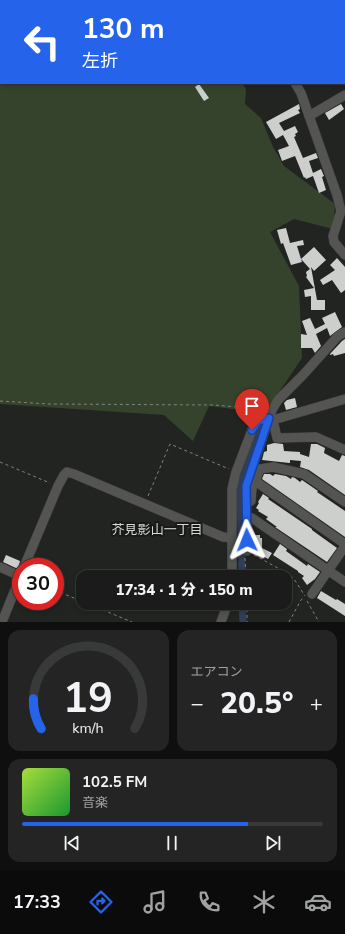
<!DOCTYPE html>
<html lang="ja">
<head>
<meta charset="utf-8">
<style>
	body { margin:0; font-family:"Nunito Sans","Noto Sans JP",sans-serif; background:#232423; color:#f1f3f6; height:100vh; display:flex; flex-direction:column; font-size:15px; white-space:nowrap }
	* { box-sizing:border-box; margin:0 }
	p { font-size:13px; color:#9fa1a2 }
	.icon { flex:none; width:22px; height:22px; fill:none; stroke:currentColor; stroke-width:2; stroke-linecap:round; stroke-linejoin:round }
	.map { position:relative; height:622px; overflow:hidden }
	.panel { display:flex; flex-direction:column; gap:8px; padding:8px; background:#0e0f0e; flex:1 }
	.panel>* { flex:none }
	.hud { position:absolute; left:0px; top:0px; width:345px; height:84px; box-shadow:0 2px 6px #0003,0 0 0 1px #383939; background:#2563eb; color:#fff; overflow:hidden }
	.speed { position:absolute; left:12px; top:558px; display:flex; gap:8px; font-size:20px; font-weight:700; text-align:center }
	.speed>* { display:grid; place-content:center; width:52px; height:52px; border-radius:50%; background:#1a1b1a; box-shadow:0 2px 6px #0003,0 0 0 1px #383939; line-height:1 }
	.speed .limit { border:6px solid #d22; background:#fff; color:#111 }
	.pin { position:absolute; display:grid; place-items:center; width:34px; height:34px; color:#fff; margin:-41px -17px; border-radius:50% 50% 50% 0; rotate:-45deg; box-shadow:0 0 4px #0007 }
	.pin .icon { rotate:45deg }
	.me { position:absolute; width:44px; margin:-22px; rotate:358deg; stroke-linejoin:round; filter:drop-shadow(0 0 3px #0008) }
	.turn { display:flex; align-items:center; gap:14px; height:84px; padding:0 16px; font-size:18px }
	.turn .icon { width:52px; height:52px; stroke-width:2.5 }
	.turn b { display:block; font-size:28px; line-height:34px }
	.big { font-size:30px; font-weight:800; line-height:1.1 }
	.panel .tile { flex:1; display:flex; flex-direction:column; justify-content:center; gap:6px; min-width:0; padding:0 14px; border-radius:12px; background:#232423 }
	.panel .dial { align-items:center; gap:0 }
	.dial svg { height:104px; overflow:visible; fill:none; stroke:#383939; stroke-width:7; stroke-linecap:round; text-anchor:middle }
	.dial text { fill:#f1f3f6; stroke:none }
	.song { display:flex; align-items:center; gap:12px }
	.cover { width:48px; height:48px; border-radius:6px; background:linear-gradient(135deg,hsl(80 70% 55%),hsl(130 70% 35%)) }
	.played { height:4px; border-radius:2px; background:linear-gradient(90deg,#2563eb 75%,#383939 75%) }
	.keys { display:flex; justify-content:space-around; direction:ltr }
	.heat { display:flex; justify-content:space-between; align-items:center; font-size:22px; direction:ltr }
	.panel .tiles { flex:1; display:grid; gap:8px; grid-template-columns:1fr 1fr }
	.tile:last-child { grid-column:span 2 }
	.trip { position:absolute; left:76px; top:570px; width:216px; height:40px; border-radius:12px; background:#1a1b1a; box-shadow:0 2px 6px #0003,0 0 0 1px #383939; font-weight:800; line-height:40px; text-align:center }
	.menu { display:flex; height:64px; justify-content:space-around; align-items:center; background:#0a0b0a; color:#9fa1a2 }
	.menu .icon { width:28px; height:28px }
	.menu .current { color:#2563eb }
	.menu b { font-size:18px; color:#f1f3f6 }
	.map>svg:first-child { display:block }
	.green { fill:#36432c }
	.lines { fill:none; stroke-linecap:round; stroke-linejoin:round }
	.canal { stroke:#303f57; stroke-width:7 }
	.building { fill:#cdcfcc }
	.minor-casing { stroke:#3f403e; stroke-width:10 }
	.path { stroke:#828381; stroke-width:1; stroke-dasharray:3 3; stroke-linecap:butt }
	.minor { stroke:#545553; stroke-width:9 }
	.route-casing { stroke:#184099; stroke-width:10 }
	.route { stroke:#2563eb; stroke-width:7 }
	.labels { text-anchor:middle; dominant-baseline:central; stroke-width:4; stroke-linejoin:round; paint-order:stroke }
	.neighbourhood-label { font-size:13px; fill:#d6d8d5; stroke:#191a18 }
</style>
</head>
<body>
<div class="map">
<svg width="345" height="622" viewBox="0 0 345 622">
	<rect width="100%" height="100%" fill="#222422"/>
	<path class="green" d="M0,0h214l1,1h-214v82h241l4,6 -1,15 16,14 12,29 11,19 51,38 -2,25 -39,-10 -24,13 29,54 3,72 -37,55 -56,-7 -16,35 -29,-26 -164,-11z"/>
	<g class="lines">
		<g class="canal">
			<path d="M242,577l-2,-89 18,-62"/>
			<path d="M242,603l1,19"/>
		</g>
	</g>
	<g class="building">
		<path d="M199,84l10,14 -5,3 -9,-14z"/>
		<path d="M299,104l1,5 -2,1 2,3 -21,10 5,8 11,-5 3,6 -3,2 1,2 -2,1 9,21 13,-5 2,5 -9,3 4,12 8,-4 3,7 -2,1 4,13 -7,3 -6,-17 -7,3 -1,-2 -1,1 -9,-22 -13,5 -4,-11 11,-4 -6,-11 -7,4 -10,-17z"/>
		<path d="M341,104l3,5 -15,11 -4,-7z"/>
		<path d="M286,228l4,15 13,-3 1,5 -7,1 4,13 13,-12 12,13 -12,11 -3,-4 6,33h8v10h-14v-14l-6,1 -1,-7 10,-2 -8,-11 1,-1 -1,-4 4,-3 -9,-10 1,3 -11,3 -8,-22 -2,1 -4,-14z"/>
		<path d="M337,258l8,9v23l-4,3 -9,-13 -9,5 -3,-5 15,-10 -5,-5z"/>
		<path d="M335,312l7,15 -12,9 -3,-8 -11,6 5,12 -6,7 -3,-5h-11v-14l6,1 -5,-14 8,-3 5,11 10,-5 -3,-6z"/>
		<path d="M345,339v14l-11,3 -1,-2 -3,1v-1l12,-13z"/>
		<path d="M295,398l2,9 -11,3 -2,-7 3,-3z"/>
		<path d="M274,443l9,1 1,7 16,1v2l9,3 2,-13h6l8,4 -1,5 15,8 3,-6 3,1v39l-36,-25 -9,-3 1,-6 -11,-1v3l-10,-1 -18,-2 2,-8 3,-1v-6z"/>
		<path d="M264,474h6l3,2 2,-2 11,2 5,3 1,-2 3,1 5,4 2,-2 16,11 -1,1 28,19v26l-83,-58z"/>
		<path d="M263,494l6,4 -1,1 44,30v1l4,3 21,15 -10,14 -52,-35h2l-11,-8 2,-2 -10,-6 1,-1 -3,-2 3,-5 -1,-1z"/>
		<path d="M255,535h5v3h2v10l10,5 -4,6 -15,-9v-12z"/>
		<path d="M280,544l7,5 -1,2 21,15 1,-2 12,8 -5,7 -8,6 -5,-7 2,-2 -6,-4v-1l-25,-16z"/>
		<path d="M6,555l14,6 -2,8 -15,-7z"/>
		<path d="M321,591l15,9 1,-1 8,5v12l-28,-18z"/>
	</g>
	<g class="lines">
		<g class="minor-casing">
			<g id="minor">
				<path d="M293,0l1,1"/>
				<path d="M344,60l1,1"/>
				<path d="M295,83l6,10 36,102 4,16 -8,25 1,6 11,13"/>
				<path d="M309,116l36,-21"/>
				<path d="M273,420l4,18 39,-1 29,13"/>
				<path d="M255,481l5,-12 13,-2 31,7 41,28"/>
				<path d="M251,501l1,-13 3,-7 90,63"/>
				<path d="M246,518h6l93,64"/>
				<path d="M247,551l-1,-65 26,-76 6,-10 25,-25 35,-39 7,-4"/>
				<path d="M0,567l20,9"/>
				<path d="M24,567l34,-81 6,-11 3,-3 7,2 149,63 9,1"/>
				<path d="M232,577v-88l4,-17 16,-42 7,-9 10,-3 4,2 72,-21"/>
				<path d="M312,594l33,-48"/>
				<path d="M2,622l19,-47"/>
				<path d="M221,622l7,-19"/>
			</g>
		</g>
		<g class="path">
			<path d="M0,401l49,3 164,1 50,4"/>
			<path d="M0,462l50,21"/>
			<path d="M148,496l22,-52 59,25"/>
			<path d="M254,555l33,18 7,6 11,17"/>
			<path d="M245,558l1,19"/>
			<path d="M55,590l28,12"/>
			<path d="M307,601l12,21"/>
			<path d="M86,603l46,19"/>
			<path d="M247,603v19"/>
			<path d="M289,622l12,-22 3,-3"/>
		</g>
		<use href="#minor" class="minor"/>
	</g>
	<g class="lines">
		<g class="route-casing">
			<path id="route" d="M247,540l-1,-54 23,-68 -11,3 -6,9"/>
		</g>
		<use href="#route" class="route"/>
	</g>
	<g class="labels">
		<g class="neighbourhood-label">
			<text x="157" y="530">芥見影山一丁目</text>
		</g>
	</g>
</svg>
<div class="speed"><div class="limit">30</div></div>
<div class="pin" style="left:252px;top:430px;background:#d93025"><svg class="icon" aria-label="arrive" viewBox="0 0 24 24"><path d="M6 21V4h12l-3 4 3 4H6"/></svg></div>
<svg class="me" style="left:247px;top:540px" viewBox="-20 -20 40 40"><path d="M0-17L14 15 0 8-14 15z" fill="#2563eb" stroke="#fff" stroke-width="4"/></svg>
<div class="trip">17:34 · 1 分 · 150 m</div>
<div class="hud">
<div class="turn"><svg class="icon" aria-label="left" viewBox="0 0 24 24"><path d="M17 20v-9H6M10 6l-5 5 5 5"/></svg><div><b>130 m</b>左折</div></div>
</div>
</div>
<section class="panel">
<div class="tiles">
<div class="tile dial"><svg viewBox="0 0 100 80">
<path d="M14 69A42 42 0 1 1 86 69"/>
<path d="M14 69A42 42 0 0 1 8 46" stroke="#2563eb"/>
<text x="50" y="56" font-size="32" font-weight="700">19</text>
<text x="50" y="72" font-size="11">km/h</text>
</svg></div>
<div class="tile"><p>エアコン</p>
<div class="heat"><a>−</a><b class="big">20.5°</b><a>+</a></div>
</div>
<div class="tile">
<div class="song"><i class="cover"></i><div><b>102.5 FM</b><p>音楽</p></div></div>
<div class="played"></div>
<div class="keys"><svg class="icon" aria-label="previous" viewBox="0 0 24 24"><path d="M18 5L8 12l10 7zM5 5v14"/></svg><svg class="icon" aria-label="pause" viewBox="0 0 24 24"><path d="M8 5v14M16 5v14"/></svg><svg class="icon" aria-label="next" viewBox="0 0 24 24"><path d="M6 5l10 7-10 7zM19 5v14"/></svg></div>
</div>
</div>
</section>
<nav class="menu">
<b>17:33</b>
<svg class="icon current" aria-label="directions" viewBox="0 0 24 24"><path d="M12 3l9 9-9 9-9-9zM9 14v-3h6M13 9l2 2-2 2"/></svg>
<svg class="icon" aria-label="music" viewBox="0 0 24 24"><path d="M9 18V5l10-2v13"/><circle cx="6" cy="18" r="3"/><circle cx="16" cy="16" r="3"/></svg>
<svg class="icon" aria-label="phone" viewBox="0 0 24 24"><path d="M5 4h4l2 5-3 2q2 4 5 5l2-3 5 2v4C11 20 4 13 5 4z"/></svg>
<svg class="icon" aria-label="climate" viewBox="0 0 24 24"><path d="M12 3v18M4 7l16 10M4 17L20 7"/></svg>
<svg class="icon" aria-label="car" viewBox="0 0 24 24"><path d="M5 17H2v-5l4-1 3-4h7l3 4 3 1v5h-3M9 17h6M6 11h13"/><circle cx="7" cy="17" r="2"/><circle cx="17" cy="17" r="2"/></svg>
</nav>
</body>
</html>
